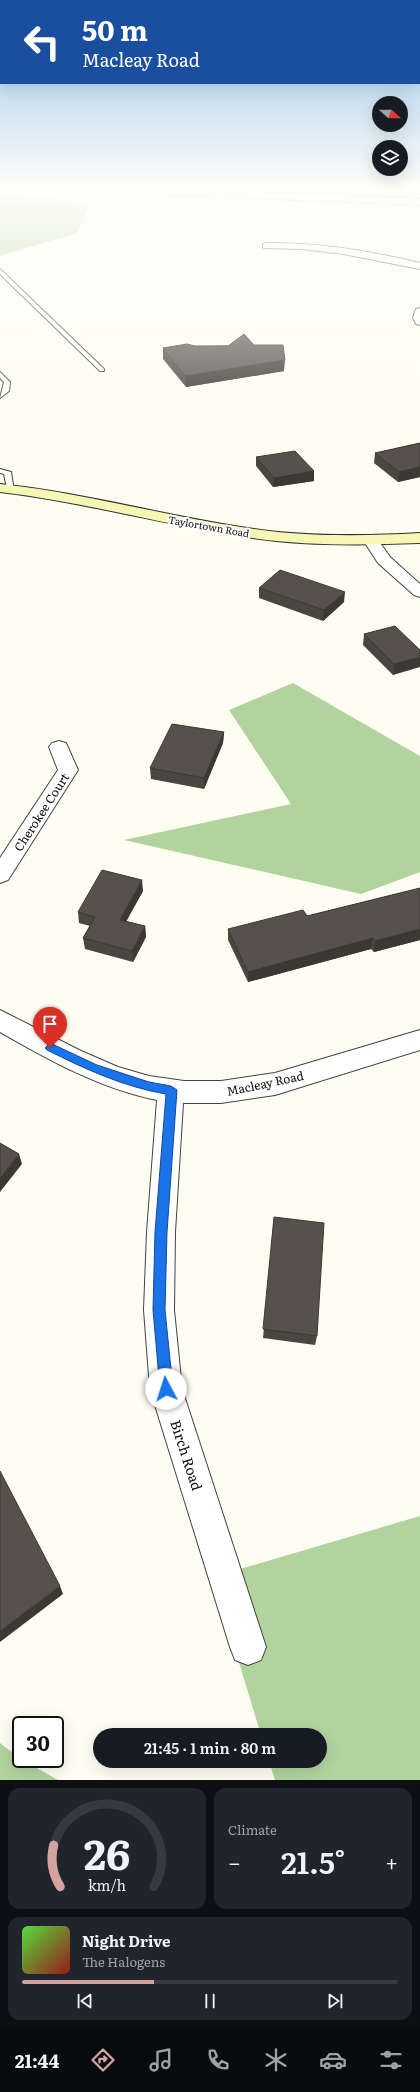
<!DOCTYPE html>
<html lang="en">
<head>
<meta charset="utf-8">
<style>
	body { margin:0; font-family:Literata,serif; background:#20242c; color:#f1f3f6; height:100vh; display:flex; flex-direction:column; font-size:15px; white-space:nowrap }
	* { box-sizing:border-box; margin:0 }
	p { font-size:13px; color:#9ea1a6 }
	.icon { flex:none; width:22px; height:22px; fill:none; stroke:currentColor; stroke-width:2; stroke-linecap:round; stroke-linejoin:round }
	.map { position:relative; height:1780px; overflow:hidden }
	.panel { display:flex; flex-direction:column; gap:8px; padding:8px; background:#0d0f14; flex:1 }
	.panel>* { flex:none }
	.banner { position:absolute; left:0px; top:0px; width:420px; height:84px; box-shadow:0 4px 16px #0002; background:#1a4fa0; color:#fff; overflow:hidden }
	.needle { width:26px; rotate:111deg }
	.buttons { position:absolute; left:372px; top:96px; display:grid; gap:8px }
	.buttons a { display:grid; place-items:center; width:36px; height:36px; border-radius:50%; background:#171b24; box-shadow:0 4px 16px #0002; font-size:20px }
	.speed { position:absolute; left:12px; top:1716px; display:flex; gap:8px; font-size:20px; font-weight:700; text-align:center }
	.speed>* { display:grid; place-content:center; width:52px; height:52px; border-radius:50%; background:#171b24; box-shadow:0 4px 16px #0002; line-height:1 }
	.speed .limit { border:2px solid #111; border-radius:6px; background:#fff; color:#111 }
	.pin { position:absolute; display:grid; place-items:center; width:34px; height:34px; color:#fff; margin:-41px -17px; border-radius:50% 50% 50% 0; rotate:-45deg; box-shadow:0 0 4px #0007 }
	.pin .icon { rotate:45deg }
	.me { position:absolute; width:44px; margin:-22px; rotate:355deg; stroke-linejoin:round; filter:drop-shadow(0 0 3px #0008) }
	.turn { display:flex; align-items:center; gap:14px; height:84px; padding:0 16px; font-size:18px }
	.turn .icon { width:52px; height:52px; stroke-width:2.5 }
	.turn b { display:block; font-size:28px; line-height:34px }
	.big { font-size:30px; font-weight:600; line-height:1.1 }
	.panel .tile { flex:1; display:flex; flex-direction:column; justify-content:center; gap:6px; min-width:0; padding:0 14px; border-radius:12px; background:#20242c }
	.panel .dial { align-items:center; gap:0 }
	.dial svg { height:104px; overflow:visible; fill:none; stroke:#363941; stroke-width:7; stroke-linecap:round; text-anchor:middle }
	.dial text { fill:#f1f3f6; stroke:none }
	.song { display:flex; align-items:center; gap:12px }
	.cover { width:48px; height:48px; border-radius:6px; background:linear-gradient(135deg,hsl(110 70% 55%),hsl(0 70% 35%)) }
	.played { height:4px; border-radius:2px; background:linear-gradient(90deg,#d4a29f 35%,#363941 35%) }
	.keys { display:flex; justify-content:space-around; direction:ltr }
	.heat { display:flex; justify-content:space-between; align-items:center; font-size:22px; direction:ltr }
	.panel .tiles { flex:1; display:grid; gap:8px; grid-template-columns:1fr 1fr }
	.tile:last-child { grid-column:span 2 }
	.trip { position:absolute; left:93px; top:1728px; width:234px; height:40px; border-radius:20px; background:#171b24; box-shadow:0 4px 16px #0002; font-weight:600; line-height:40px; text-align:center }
	.tabs { display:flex; height:64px; justify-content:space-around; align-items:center; background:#090b0e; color:#9ea1a6 }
	.tabs .icon { width:28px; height:28px }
	.tabs .active { color:#d4a29f }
	.tabs b { font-size:18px; color:#f1f3f6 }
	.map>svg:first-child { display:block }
	.forest { fill:#b1d49f }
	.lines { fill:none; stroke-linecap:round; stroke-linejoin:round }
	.lane-casing { stroke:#424242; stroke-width:2 }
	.street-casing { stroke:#424242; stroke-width:2 }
	.secondary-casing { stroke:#313131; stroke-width:2 }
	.lane { fill:#fff; fill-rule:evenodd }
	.street { fill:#fff; fill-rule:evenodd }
	.secondary { fill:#f6f7b4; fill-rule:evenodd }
	.wall { fill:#4a4641 }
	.shaded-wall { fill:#3c3935 }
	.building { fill:#56514c; stroke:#3c3935 }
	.route { fill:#1a73e8; stroke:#114b97 }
	.labels { text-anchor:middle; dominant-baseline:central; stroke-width:4; stroke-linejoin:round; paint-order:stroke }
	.far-street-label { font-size:10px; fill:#0f0f0f; stroke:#fff }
	.street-label { font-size:12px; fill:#0f0f0f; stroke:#fff }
	.near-street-label { font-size:14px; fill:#0f0f0f; stroke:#fff }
</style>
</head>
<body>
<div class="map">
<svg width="420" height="1780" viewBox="0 0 420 1780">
	<rect width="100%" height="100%" fill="#fefdf2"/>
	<g class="forest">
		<path d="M181,190h239v12z"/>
		<path d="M9,192l81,12 -13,29 -77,23v-61z"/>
		<path d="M293,683l127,73v116l-59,22 -237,-54 167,-36 -62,-94z"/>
		<path d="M420,1516v264h-145l-6,-19h51v-26h-59l-48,-158z"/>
		<path d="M0,1743l21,16 37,21h-58z"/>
	</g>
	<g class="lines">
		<g class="lane-casing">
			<g id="lane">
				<path d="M0,269l104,100v2h-4l-100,-97z"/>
				<path d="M0,372l10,10 -1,9 -9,7 4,-16 -4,-4z"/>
				<path d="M0,469l11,3 3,19 -7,-2 -3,-15 -4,-1z"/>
			</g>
		</g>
		<g class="street-casing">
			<g id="street">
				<path d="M125,190h77l218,9v6l-291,-12z"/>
				<path d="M266,243c52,-1 104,8 154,20v6l-77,-15 -41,-5 -39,-1v-4z"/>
				<path d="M420,308v17l-4,-1 -3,-6 3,-9z"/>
				<path d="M371,535l5,2 14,20 30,27v13l-6,-2 -36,-32 -15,-23 3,-3z"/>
				<path d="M59,741l7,2 12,27 -70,110 -8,3v-25l58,-88 -9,-23 3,-4z"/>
				<path d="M0,1010l81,41 37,16 31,9 35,5h37l54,-8 145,-43v20l-145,45 -54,8h-38l-8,129 -1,78 8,79 84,258 -5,13 -13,5 -13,-5 -5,-13 -80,-258 -6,-79 3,-78 10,-132c-56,-11 -108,-40 -157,-68z"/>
			</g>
		</g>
		<g class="secondary-casing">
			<path id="secondary" d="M0,484c86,9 168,33 254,45 55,8 111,7 166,4v10c-55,2 -112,3 -167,-5 -85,-12 -167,-36 -253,-46z"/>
		</g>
		<use href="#lane" class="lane"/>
		<use href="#street" class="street"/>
		<use href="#secondary" class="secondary"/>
	</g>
	<g class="wall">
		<path d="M254,345l30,26 -98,16 -23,-28v-11l32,-2z"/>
		<path d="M420,443v34l-22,5 -24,-19 1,-10z"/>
		<path d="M256,457l58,24 -41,6 -17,-21z"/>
		<path d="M259,588l85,14 -21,19 -64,-23z"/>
		<path d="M364,634l56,16 -27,25 -30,-30z"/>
		<path d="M224,732l-1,11 -19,46 -53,-10 -1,-11z"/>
		<path d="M420,888v52l-46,12 -3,-3 -123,33 -20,-42v-11l79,-13z"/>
		<path d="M143,891l-17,30 19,5 1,11 -13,25 -48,-13 -2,-11 7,-12 -11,-3 -1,-11z"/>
		<path d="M274,1217l43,119 -2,9 -52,-7z"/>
	</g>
	<g class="shaded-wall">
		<path d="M285,360l-1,11 -98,16 -1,-11z"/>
		<path d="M420,467v10l-22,5 1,-10z"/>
		<path d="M314,471v10l-41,6 1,-9z"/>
		<path d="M345,592l-1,10 -21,19 1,-11z"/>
		<path d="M420,657v10l-27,8 1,-11z"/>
		<path d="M224,732l-1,11 -19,46v-11z"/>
		<path d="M142,880l1,11 -22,40 -1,-11z"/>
		<path d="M145,926l1,11 -13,25 -1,-11z"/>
		<path d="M420,929v11l-46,12 1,-11z"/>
		<path d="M373,938l-2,11 -123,33v-10z"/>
		<path d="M19,1154l3,10 -22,28v-14z"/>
		<path d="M60,1586l3,8 -63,48v-11z"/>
	</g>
	<g class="building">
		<path d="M244,334l10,11h29l2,15 -100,16 -22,-28 24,-4 8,2h33z"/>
		<path d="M420,443v24l-21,5 -24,-19z"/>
		<path d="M295,451l19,20 -40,7 -18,-21z"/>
		<path d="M280,570l65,22 -21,18 -65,-22z"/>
		<path d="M395,626l25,24v7l-26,7 -30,-30z"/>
		<path d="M172,724l52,8 -20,46 -54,-10z"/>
		<path d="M102,870l40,10 -22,40 25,6 -13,25 -49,-13 12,-21 -17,-5z"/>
		<path d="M420,888v41l-45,12 -2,-3 -125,34 -20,-43 75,-19 4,6z"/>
		<path d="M0,1143l19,11 -19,24z"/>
		<path d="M274,1217l50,6 -7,113 -54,-7z"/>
		<path d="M0,1471l60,115 -60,45z"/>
	</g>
	<linearGradient id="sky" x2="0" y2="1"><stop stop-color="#96c2eb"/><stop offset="0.43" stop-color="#fffef9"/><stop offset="1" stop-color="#fffef9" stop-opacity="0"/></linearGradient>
	<rect width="420" height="440" fill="url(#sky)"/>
	<path class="route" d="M50,1043l47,22 52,17 22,4 6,4 -10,142 -2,78 8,79 -2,5 -5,2 -4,-2 -2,-5 -7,-79 2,-78 11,-138c-42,-7 -81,-25 -119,-44l-2,-2z"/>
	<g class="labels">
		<g class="far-street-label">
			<text transform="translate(209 526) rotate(10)">Taylortown Road</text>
		</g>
		<g class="street-label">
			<text transform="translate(41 812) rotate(-57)">Cherokee Court</text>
			<text transform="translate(265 1083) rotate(-12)">Macleay Road</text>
		</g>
		<g class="near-street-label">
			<text transform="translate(187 1455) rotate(72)">Birch Road</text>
		</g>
	</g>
</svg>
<div class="buttons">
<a><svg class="needle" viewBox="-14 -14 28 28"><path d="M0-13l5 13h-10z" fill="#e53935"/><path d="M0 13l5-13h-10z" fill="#9ea1a6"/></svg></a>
<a><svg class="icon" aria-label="layers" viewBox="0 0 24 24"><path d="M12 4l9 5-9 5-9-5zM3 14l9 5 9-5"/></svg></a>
</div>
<div class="speed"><div class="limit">30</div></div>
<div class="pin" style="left:50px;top:1048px;background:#d93025"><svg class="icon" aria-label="arrive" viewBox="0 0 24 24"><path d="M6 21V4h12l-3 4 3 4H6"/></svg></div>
<svg class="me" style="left:166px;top:1389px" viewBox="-20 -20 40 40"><circle r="19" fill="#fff"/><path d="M0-13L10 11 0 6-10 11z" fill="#1a73e8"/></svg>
<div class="trip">21:45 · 1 min · 80 m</div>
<div class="banner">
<div class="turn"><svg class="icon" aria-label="left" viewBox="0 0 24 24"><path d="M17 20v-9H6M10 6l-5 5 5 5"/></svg><div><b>50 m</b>Macleay Road</div></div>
</div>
</div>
<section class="panel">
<div class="tiles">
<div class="tile dial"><svg viewBox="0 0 100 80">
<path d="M14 69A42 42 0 1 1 86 69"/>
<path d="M14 69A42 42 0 0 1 9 37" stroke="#d4a29f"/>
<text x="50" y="56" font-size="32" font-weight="700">26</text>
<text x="50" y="72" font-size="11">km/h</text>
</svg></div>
<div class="tile"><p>Climate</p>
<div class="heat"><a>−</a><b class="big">21.5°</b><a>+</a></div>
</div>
<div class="tile">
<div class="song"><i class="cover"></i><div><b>Night Drive</b><p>The Halogens</p></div></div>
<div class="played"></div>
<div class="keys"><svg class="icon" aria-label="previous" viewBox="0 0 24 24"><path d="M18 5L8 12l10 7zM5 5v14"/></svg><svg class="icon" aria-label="pause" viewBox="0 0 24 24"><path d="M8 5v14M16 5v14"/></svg><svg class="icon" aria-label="next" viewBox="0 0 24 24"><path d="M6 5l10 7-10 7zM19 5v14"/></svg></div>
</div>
</div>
</section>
<nav class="tabs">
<b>21:44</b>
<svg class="icon active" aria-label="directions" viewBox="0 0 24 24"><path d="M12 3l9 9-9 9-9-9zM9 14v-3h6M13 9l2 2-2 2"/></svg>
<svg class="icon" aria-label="music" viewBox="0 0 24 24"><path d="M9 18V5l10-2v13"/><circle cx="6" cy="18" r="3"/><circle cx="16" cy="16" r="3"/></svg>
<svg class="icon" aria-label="phone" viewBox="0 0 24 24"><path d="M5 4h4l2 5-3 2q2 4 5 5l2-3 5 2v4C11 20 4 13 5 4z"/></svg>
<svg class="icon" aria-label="climate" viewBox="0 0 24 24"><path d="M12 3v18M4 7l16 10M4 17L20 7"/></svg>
<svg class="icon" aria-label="car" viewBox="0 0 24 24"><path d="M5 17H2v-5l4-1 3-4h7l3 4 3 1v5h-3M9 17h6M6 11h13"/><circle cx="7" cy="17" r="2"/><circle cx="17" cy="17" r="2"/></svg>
<svg class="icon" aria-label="filters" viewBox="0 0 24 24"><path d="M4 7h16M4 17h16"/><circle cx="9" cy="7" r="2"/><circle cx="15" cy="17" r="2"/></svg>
</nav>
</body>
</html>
